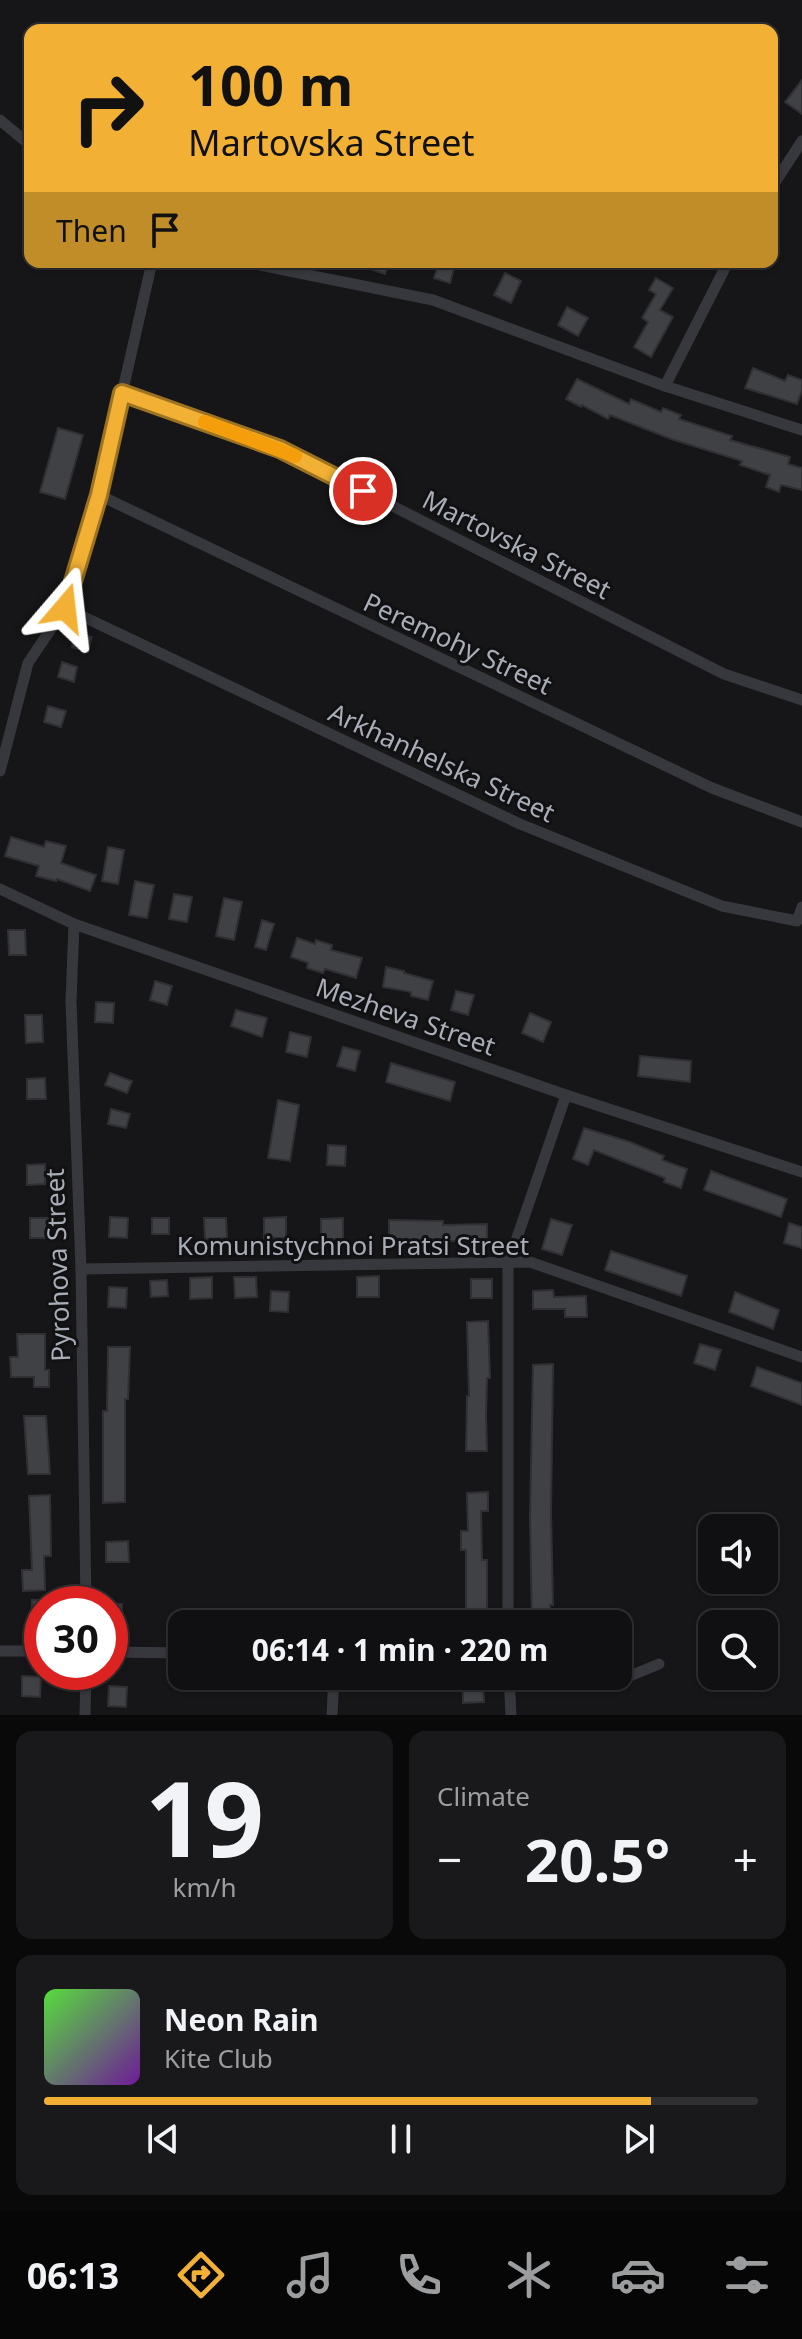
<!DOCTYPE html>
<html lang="en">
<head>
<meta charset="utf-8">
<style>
	body { margin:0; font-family:"Noto Sans",sans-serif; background:#19191b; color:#f1f3f6; height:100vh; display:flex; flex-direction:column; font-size:30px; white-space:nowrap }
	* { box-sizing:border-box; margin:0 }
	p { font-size:26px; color:#9c9d9f }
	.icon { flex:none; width:44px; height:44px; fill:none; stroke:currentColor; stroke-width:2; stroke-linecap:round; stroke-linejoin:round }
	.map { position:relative; height:1715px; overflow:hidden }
	.panel { display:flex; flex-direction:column; gap:16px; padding:16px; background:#09090a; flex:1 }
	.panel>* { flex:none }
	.guide { position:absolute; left:24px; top:24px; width:754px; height:244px; border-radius:16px; box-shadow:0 2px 6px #0004,0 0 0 2px #303032; background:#f2b134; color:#111; overflow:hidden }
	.tools { position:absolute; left:698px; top:1514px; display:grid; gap:16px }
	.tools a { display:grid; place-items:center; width:80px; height:80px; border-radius:16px; background:#101012; box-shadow:0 2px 6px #0004,0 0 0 2px #303032; font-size:40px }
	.speed { position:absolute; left:24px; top:1586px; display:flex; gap:16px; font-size:40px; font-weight:700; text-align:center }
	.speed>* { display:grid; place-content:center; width:104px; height:104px; border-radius:50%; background:#101012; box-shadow:0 2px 6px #0004,0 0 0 2px #303032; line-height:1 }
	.speed .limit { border:12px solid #d22; background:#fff; color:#111 }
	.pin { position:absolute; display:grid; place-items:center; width:68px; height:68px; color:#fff; margin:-34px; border:4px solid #fff; border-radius:50%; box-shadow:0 2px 8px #0007 }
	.me { position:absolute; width:88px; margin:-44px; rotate:17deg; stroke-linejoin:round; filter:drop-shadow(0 0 6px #0008) }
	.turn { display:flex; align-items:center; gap:28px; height:168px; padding:0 32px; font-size:36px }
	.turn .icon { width:104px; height:104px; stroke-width:2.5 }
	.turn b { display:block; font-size:56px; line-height:68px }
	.then { display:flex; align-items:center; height:76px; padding:0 32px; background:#0003; gap:16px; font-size:30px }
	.big { font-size:60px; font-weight:700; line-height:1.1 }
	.panel .tile { flex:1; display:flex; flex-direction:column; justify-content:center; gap:12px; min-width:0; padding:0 28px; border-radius:16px; background:#19191b }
	.panel .dial { align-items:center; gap:0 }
	.dial b { font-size:104px; line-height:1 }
	.song { display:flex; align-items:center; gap:24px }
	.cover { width:96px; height:96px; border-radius:12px; background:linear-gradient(135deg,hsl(110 70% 55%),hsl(280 70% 35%)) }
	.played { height:8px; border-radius:4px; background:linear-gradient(90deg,#f2b134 85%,#303032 85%) }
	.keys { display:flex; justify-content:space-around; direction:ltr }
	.heat { display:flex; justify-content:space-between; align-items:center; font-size:44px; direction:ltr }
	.panel .tiles { flex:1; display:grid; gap:16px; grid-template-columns:1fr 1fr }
	.tile:last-child { grid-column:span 2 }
	.trip { position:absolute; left:168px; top:1610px; width:464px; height:80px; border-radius:16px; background:#101012; box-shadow:0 2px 6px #0004,0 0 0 2px #303032; font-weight:700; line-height:80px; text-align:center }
	.menu { display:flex; height:128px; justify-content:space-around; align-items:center; background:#060607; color:#9c9d9f }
	.menu .icon { width:56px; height:56px }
	.menu .on { color:#f2b134 }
	.menu b { font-size:36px; color:#f1f3f6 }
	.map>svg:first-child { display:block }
	.building { fill:#404145; stroke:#303034; stroke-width:2 }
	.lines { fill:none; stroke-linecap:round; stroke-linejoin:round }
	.minor { stroke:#37383d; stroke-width:11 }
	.route-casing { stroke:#9d7322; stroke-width:20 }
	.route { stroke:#f2b134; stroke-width:14 }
	.slow { stroke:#f59e0b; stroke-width:14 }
	.labels { text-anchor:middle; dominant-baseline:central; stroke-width:6; stroke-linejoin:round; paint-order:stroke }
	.street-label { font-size:26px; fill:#a8adb8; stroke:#111113 }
</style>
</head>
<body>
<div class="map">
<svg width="802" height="1715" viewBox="0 0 802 1715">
	<rect width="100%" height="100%" fill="#161618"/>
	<g class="building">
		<path d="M802,80v34l-17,-12z"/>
		<path d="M355,262h34l-4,12 -30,-10z"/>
		<path d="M439,262l16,2 -5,19 -16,-5z"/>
		<path d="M505,273l16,8 -10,22 -17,-8z"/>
		<path d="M656,278l17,10 -13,22 13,7 -22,40 -17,-10 14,-25 -6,-4 14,-24 -7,-4z"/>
		<path d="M567,307l21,11 -10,18 -20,-11z"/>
		<path d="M753,368l32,13 3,-6 14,5v10l-5,14 -52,-16z"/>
		<path d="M577,379l52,25 2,-5 30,13 2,-4 18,7 -2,4 53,17 -2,4 60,17 -2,7 14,4v22l-21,-5 -2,7 -13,-5 4,-12 -30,-10 2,-4 -71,-22 -61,-24 -2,4 -26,-14 -1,2 -15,-8z"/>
		<path d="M58,428l25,7 -18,64 -25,-7z"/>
		<path d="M76,632l16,5 -4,15 -16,-5z"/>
		<path d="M62,662l15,5 -3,15 -16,-5z"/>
		<path d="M48,706l18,5 -5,16 -17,-5z"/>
		<path d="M11,837l33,10 2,-6 20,5 -5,17 35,12 -6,16 -33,-12 -1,2 -20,-5 3,-10 -34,-10z"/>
		<path d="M108,847l16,3 -6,34 -16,-3z"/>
		<path d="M135,881l19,4 -7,33 -18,-3z"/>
		<path d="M174,894l18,3 -5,25 -18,-3z"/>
		<path d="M224,898l18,4 -8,38 -18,-4z"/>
		<path d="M262,920l12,4 -8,26 -11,-3z"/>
		<path d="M8,930h17l1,25h-17z"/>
		<path d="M297,938l18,6 1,-4 16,5 -1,5 31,8 -6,20 -31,-9 -2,4 -16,-5 1,-5 -17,-6z"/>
		<path d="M386,967l18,4v2l29,8 -5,19 -17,-4v-4l-28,-5z"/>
		<path d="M155,981l17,5 -5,19 -17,-5z"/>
		<path d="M456,991l18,4 -6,20 -17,-5z"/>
		<path d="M96,1002l18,1 -1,20 -18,-1z"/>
		<path d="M236,1010l31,8 -5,19 -31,-11z"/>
		<path d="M530,1013l21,9 -8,20 -21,-9z"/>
		<path d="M25,1015h17l1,27 -17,1z"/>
		<path d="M290,1032l21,5 -4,20 -21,-5z"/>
		<path d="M343,1047l17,4 -5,20 -18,-5z"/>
		<path d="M640,1056l51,5 -1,21 -52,-6z"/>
		<path d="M391,1063l64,19 -5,19 -64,-19z"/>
		<path d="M110,1073l22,8 -5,12 -22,-8z"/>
		<path d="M45,1078l1,21h-19v-20z"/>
		<path d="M278,1100l21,5 -9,56 -22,-3z"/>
		<path d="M111,1109l19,5 -4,14 -18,-4z"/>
		<path d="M584,1128l46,14 34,14 -2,4 25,9 -6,19 -17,-6 1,-4 -71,-28 -6,15 -15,-6z"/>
		<path d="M328,1145l18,1 -1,20 -18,-1z"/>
		<path d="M45,1164v20l-18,1v-20z"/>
		<path d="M711,1171l76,28 -6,18 -77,-27z"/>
		<path d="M110,1217l18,1 -1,20 -18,-1z"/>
		<path d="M286,1217v21h-22v-20z"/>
		<path d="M30,1218h18l1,20h-19z"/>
		<rect x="152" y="1218" width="17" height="16"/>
		<path d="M204,1218h22l1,20 -22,1z"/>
		<path d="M343,1218v21h-22v-20z"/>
		<path d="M551,1219l21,6 -10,30 -20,-6z"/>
		<path d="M389,1220l54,1v4l44,-1v21h-22v-4h-76z"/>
		<path d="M789,1223l13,4v21l-18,-5z"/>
		<path d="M611,1251l76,25 -6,20 -76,-26z"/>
		<path d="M379,1276v21h-22v-20z"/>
		<path d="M212,1277v21l-22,1v-21z"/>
		<path d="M234,1277h22l1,20 -22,1z"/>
		<rect x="471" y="1279" width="21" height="19"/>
		<path d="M167,1280l1,16 -17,1 -1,-16z"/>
		<path d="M109,1287l18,1 -1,20 -18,-1z"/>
		<path d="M553,1290l1,7 32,-1 1,21h-22v-8h-32v-18z"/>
		<path d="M271,1291l18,1 -1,20 -18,-1z"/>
		<path d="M735,1292l44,18 -6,19 -44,-17z"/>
		<path d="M488,1321l2,57h-3l-1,37 1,36h-21l1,-55h2l-2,-74z"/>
		<path d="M17,1334h28v36h4v17h-15v-10h-23l-1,-20h8z"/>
		<path d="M700,1344l21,6 -6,20 -21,-7z"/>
		<path d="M108,1347h22l-2,52h-3v103l-22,1v-92h4z"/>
		<path d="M553,1364l-2,148 2,93h-3v19h-18l-2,-106 3,-153z"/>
		<path d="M757,1367l45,16v22l-51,-19z"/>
		<path d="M24,1416h22l4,58h-22z"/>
		<path d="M488,1492v19h-7l1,49h5v64h-21v-74h-5v-19h7l-1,-38z"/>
		<path d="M50,1495l1,61h-7l1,34 -22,1 -1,-21h10l-3,-74z"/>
		<path d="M128,1541l1,21h-23v-20z"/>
		<path d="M32,1600h10v35h-11z"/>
		<path d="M110,1604h12l-1,24 -11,-1z"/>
		<path d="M22,1676l19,1 -1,20 -18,-1z"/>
		<path d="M463,1684h20l1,18 -21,1z"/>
		<path d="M109,1686l18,1 -1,20 -18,-1z"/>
	</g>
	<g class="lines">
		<g class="minor">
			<path d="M0,120l30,25"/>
			<path d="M772,187l30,-46"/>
			<path d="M244,262l189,38 232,86 137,44"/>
			<path d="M665,386l63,-124"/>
			<path d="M122,393l158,56 444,225 78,26"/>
			<path d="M99,495l613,293 90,34"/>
			<path d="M65,608l455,216 202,82 75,15 5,-14"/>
			<path d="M0,771l28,-108 37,-55 34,-113 53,-233"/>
			<path d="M0,889l74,35 492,171 236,77"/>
			<path d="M74,924l-3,77 10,268 5,335"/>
			<path d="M81,1269l449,-7 272,95"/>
			<path d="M508,1624v-360l58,-169"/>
			<path d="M0,1651h42"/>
			<path d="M110,1652l72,1"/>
			<path d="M509,1676l2,39"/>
			<path d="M559,1676l49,9 51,-21"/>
			<path d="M85,1715l1,-43"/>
			<path d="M332,1715l2,-39"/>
		</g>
	</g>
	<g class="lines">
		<g class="route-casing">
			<path id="route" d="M65,608l34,-113 23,-102 158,56 83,42"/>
		</g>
		<use href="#route" class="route"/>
		<path class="slow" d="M205,422l90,34"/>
	</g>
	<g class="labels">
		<g class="street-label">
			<text transform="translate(517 544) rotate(27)">Martovska Street</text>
			<text transform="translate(458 643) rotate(25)">Peremohy Street</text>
			<text transform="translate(442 762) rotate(25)">Arkhanhelska Street</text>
			<text transform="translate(406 1016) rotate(19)">Mezheva Street</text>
			<text x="353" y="1245">Komunistychnoi Pratsi Street</text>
			<text transform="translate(57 1265) rotate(-92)">Pyrohova Street</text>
		</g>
	</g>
</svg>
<div class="tools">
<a><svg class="icon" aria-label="sound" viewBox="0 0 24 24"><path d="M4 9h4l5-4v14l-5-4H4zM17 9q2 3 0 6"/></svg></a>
<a><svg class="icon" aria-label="search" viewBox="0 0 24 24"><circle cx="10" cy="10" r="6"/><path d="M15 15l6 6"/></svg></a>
</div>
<div class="speed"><div class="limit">30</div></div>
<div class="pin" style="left:363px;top:491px;background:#d93025"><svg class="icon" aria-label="arrive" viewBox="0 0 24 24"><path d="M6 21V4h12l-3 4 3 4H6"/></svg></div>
<svg class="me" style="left:65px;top:608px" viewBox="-20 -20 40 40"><path d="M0-17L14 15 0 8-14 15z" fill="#f2b134" stroke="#fff" stroke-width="4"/></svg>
<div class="trip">06:14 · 1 min · 220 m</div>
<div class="guide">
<div class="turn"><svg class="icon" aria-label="right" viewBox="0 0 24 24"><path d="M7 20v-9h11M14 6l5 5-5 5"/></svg><div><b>100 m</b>Martovska Street</div></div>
<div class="then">Then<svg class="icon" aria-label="arrive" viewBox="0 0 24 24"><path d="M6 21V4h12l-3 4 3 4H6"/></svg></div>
</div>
</div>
<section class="panel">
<div class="tiles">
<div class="tile dial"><b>19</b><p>km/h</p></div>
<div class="tile"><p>Climate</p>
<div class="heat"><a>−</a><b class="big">20.5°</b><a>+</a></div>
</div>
<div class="tile">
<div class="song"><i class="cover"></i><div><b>Neon Rain</b><p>Kite Club</p></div></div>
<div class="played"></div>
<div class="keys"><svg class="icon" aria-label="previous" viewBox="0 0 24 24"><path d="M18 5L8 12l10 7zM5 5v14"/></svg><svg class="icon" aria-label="pause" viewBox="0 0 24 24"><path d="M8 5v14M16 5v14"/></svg><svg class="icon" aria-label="next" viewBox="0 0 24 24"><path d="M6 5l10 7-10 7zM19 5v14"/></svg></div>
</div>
</div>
</section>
<nav class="menu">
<b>06:13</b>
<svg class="icon on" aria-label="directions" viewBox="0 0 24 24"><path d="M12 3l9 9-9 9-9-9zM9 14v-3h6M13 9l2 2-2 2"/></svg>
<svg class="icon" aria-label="music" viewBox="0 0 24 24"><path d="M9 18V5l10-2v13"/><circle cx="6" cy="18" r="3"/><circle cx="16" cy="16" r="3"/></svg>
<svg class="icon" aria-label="phone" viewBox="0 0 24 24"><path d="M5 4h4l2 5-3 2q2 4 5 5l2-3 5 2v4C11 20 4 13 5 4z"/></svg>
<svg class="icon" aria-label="climate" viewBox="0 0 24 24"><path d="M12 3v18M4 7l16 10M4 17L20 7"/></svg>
<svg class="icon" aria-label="car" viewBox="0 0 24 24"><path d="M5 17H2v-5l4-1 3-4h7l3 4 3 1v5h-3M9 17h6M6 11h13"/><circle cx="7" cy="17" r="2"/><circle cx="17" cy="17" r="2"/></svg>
<svg class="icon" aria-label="filters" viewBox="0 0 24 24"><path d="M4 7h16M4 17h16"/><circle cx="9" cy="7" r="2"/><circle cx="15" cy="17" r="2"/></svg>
</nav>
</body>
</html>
